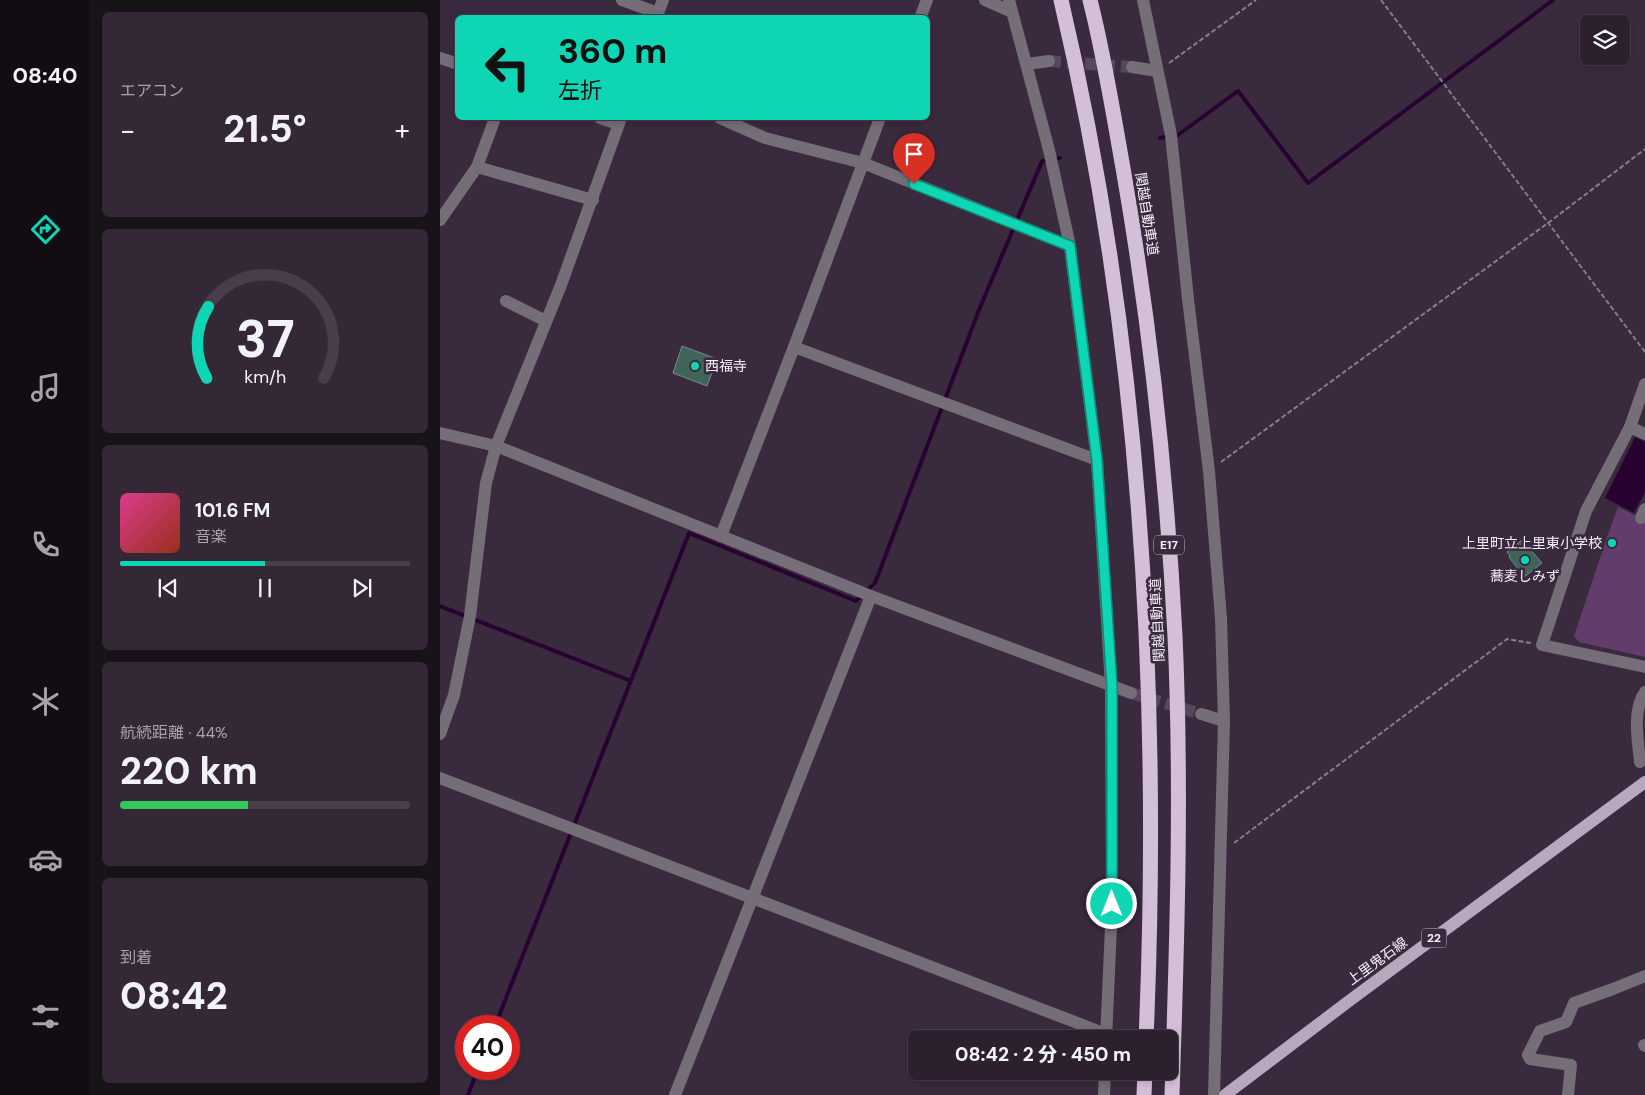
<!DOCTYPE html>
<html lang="ja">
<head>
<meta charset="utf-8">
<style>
	body { margin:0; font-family:"DM Sans","Noto Sans JP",sans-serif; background:#342836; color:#f1f3f6; height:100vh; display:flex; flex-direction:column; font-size:19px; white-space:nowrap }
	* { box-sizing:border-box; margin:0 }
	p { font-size:16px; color:#a6a3aa }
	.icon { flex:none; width:28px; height:28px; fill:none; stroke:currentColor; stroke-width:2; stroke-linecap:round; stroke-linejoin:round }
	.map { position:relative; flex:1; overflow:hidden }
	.sheet { display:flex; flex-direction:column; gap:12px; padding:12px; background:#181219; width:350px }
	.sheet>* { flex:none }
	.top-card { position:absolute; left:15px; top:15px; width:475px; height:105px; border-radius:8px; box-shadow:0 2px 8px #0003,0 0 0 1px #483e4a; background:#0ed5b4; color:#111; overflow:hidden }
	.buttons { position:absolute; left:1140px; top:15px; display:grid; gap:10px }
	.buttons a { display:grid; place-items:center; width:50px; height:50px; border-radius:8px; background:#2c202e; box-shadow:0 2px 8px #0003,0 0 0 1px #483e4a; font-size:25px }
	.speed { position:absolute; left:15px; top:1015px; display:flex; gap:10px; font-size:25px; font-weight:700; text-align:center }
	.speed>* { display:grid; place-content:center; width:65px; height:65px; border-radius:50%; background:#2c202e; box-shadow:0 2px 8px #0003,0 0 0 1px #483e4a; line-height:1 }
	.speed .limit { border:8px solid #d22; background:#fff; color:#111 }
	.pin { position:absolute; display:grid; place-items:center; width:42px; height:42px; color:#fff; margin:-51px -21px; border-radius:50% 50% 50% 0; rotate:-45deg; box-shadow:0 0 5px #0007 }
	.pin .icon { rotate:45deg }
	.me { position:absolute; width:55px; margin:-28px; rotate:0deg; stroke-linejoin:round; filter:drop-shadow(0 0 4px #0008) }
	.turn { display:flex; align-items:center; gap:18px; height:105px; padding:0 20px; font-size:22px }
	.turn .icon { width:65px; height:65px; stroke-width:2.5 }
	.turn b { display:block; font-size:35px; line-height:42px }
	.big { font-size:38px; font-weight:800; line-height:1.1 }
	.sheet .card { flex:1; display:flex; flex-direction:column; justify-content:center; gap:8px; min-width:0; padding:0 18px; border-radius:8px; background:#342836 }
	.sheet .dial { align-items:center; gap:0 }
	.dial svg { height:130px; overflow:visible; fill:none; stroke:#483e4a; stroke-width:7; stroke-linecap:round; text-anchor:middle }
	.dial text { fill:#f1f3f6; stroke:none }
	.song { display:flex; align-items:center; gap:15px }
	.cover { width:60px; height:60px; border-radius:8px; background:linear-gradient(135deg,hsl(330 70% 55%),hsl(10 70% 35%)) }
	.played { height:5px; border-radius:2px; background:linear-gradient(90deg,#0ed5b4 50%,#483e4a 50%) }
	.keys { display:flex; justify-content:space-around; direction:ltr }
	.heat { display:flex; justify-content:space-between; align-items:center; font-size:28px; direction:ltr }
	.charge { height:8px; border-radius:4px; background:linear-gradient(90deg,#34c759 44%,#483e4a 0) }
	.trip { position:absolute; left:468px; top:1030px; width:270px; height:50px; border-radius:8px; background:#2c202e; box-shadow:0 2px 8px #0003,0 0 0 1px #483e4a; font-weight:800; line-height:50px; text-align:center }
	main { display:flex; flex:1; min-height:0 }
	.menu { display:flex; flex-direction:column; width:90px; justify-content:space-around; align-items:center; background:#120d12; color:#a6a3aa }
	.menu .icon { width:35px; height:35px }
	.menu .current { color:#0ed5b4 }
	.menu b { font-size:22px; color:#f1f3f6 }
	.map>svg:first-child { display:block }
	.green { fill:#623d6b }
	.water { fill:#280331 }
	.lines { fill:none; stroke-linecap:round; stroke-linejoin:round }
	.stream { stroke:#280331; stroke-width:4 }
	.building { fill:#41635a; stroke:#6c8f86 }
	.minor-tunnel { stroke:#56475a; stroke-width:12; stroke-dasharray:12 6; stroke-linecap:butt }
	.path { stroke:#8a7c8d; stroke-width:2; stroke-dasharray:5 2.5; stroke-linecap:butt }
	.minor { stroke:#756d77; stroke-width:12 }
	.major { stroke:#b9a8bd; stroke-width:12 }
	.highway { stroke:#d4bfd9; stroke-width:15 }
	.route-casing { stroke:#098a75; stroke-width:12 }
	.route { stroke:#0ed5b4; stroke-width:9 }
	.poi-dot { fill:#0ed5b4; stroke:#3a2a3e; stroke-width:2 }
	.labels { text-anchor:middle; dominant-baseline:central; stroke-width:5; stroke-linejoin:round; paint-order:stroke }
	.shield { fill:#3a2a3e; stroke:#beb2c2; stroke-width:1 }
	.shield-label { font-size:12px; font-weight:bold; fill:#f7edfa }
	.street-label { font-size:14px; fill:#f7edfa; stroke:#3a2a3e }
	.poi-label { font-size:14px; fill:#f7edfa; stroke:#3a2a3e; text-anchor:start }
</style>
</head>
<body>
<main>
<nav class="menu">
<b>08:40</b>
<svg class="icon current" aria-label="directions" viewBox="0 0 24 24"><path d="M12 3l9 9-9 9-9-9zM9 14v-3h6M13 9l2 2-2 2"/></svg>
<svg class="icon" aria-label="music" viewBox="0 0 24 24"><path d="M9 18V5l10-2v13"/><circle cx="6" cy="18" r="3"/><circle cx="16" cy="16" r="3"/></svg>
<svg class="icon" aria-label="phone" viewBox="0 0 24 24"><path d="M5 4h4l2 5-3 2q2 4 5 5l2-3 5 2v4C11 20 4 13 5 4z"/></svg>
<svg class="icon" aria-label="climate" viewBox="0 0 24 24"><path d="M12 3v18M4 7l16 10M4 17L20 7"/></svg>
<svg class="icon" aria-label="car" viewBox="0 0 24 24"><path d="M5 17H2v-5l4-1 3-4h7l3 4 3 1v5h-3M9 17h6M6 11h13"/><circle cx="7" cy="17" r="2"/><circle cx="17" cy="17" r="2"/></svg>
<svg class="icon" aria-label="filters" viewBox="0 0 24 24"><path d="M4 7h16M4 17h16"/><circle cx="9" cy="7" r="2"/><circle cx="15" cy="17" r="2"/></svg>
</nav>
<section class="sheet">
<div class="card"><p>エアコン</p>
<div class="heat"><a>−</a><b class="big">21.5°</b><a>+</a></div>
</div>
<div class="card dial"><svg viewBox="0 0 100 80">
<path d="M14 69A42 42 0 1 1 86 69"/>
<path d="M14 69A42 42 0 0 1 15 25" stroke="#0ed5b4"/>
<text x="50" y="56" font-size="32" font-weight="700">37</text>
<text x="50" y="72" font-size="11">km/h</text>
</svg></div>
<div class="card">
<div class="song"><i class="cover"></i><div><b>101.6 FM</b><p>音楽</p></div></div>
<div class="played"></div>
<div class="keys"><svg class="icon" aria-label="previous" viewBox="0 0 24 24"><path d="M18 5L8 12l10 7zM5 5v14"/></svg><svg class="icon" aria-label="pause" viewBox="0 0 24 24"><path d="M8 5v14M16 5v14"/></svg><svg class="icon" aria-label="next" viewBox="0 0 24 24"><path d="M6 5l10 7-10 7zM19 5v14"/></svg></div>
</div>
<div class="card"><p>航続距離 · 44%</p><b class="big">220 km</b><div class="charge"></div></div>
<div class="card"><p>到着</p><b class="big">08:42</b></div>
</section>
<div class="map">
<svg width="1205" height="1095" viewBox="0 0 1205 1095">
	<rect width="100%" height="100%" fill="#3a2a3e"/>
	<path class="green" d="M1178,507l27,13v137l-66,-15 -5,-6 33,-99z"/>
	<path class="water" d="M1195,437l10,5v50l-11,21 -29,-15z"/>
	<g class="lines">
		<g class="stream">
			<path d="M720,138l18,-3 60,-44 70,92 245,-183"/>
			<path d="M426,591l9,-8 104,-273 63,-149 18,-3"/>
			<path d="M0,606l191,75"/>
			<path d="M55,1026l194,-493 167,68 5,-5"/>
			<path d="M28,1095l10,-26"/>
		</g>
	</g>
	<g class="building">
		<path d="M242,346l35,13 -10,27 -34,-13z"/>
		<path d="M1082,540l20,23 -18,14 -15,-20 1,-1 -3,-4z"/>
	</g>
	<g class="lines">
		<g class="minor-tunnel">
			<path d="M609,61l83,6"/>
			<path d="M691,693l70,21"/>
		</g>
		<g class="path">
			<path d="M941,0l264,352"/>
			<path d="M729,63l87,-63"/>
			<path d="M781,462l327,-239 97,-74"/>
			<path d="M794,843l273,-204 24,4"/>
		</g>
		<g class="minor">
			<path d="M182,0l36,13"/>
			<path d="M545,0l27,12"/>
			<path d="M569,0l40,150 21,96 27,214 14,226 1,218 -6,135"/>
			<path d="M703,0l28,135 17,164 21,172 12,147 3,103 -10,374"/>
			<path d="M216,18l7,-18"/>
			<path d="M480,18l7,-18"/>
			<path d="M0,58l18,6"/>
			<path d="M587,64l22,-3"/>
			<path d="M692,67l25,4"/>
			<path d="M160,118l18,6"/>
			<path d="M280,118l45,20 98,25 207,83"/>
			<path d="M37,167l116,33"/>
			<path d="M0,220l37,-53 18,-49"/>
			<path d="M66,301l40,20"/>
			<path d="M354,347l303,113"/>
			<path d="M1205,384l-15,43 -44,84 -44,134 103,22"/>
			<path d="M1190,427l15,7"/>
			<path d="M0,433l56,13 375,150 260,97"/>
			<path d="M1201,518l4,-9"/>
			<path d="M281,536l73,-189 86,-229"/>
			<path d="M761,714l23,7"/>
			<path d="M0,734l14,-39 16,-79 16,-133 10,-37 65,-161 60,-167"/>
			<path d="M1200,762c-2,-21 -8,-52 5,-70"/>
			<path d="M0,778l666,256"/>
			<path d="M1204,1045l1,1"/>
			<path d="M235,1095l196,-499"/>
			<path d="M664,1095l1,-24"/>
			<path d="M1128,1095l3,-30 -41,-6 -2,-4 12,-24 26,-9 8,-19 39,-14 32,-13"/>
		</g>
		<path class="major" d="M785,1095l124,-94 296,-219"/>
		<g class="highway">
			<path d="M621,0c80,339 100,691 85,1039"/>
			<path d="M650,0c14,55 23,112 33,168 27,155 44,311 52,468 7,153 2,306 -3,459"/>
			<path d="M704,1095l1,-24"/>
		</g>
	</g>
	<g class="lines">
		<g class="route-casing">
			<path id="route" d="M474,184l156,62 27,214 15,226v218"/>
		</g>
		<use href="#route" class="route"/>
	</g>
	<g class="poi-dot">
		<circle cx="255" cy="366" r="5"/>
		<circle cx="1172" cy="543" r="5"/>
		<circle cx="1085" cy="560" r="5"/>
	</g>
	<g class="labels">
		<g class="shield">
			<rect x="714" y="535.5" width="30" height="19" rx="4"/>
			<rect x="981.5" y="928.5" width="25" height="19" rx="4"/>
		</g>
		<g class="shield-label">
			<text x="729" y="545">E17</text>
			<text x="994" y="938">22</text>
		</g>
		<g class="street-label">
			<text transform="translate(707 214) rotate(81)">関越自動車道</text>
			<text transform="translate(717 620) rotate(-93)">関越自動車道</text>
			<text transform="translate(937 961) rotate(-36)">上里鬼石線</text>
		</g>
		<g class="poi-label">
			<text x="265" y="366">西福寺</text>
			<text x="1162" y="543" text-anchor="end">上里町立上里東小学校</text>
			<text x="1085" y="576" text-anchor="middle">蕎麦しみず</text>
		</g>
	</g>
</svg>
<div class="buttons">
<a><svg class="icon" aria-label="layers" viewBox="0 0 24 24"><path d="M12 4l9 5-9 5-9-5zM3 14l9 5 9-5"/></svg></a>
</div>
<div class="speed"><div class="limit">40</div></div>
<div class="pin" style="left:474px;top:184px;background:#d93025"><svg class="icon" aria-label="arrive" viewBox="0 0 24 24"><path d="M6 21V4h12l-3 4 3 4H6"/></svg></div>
<svg class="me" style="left:672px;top:904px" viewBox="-20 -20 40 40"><circle r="17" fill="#0ed5b4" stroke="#fff" stroke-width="3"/><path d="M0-11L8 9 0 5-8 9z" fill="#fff"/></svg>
<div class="trip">08:42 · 2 分 · 450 m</div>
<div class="top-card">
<div class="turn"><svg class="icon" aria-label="left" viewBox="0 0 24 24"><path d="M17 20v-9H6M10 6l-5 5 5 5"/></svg><div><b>360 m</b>左折</div></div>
</div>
</div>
</main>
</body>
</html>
